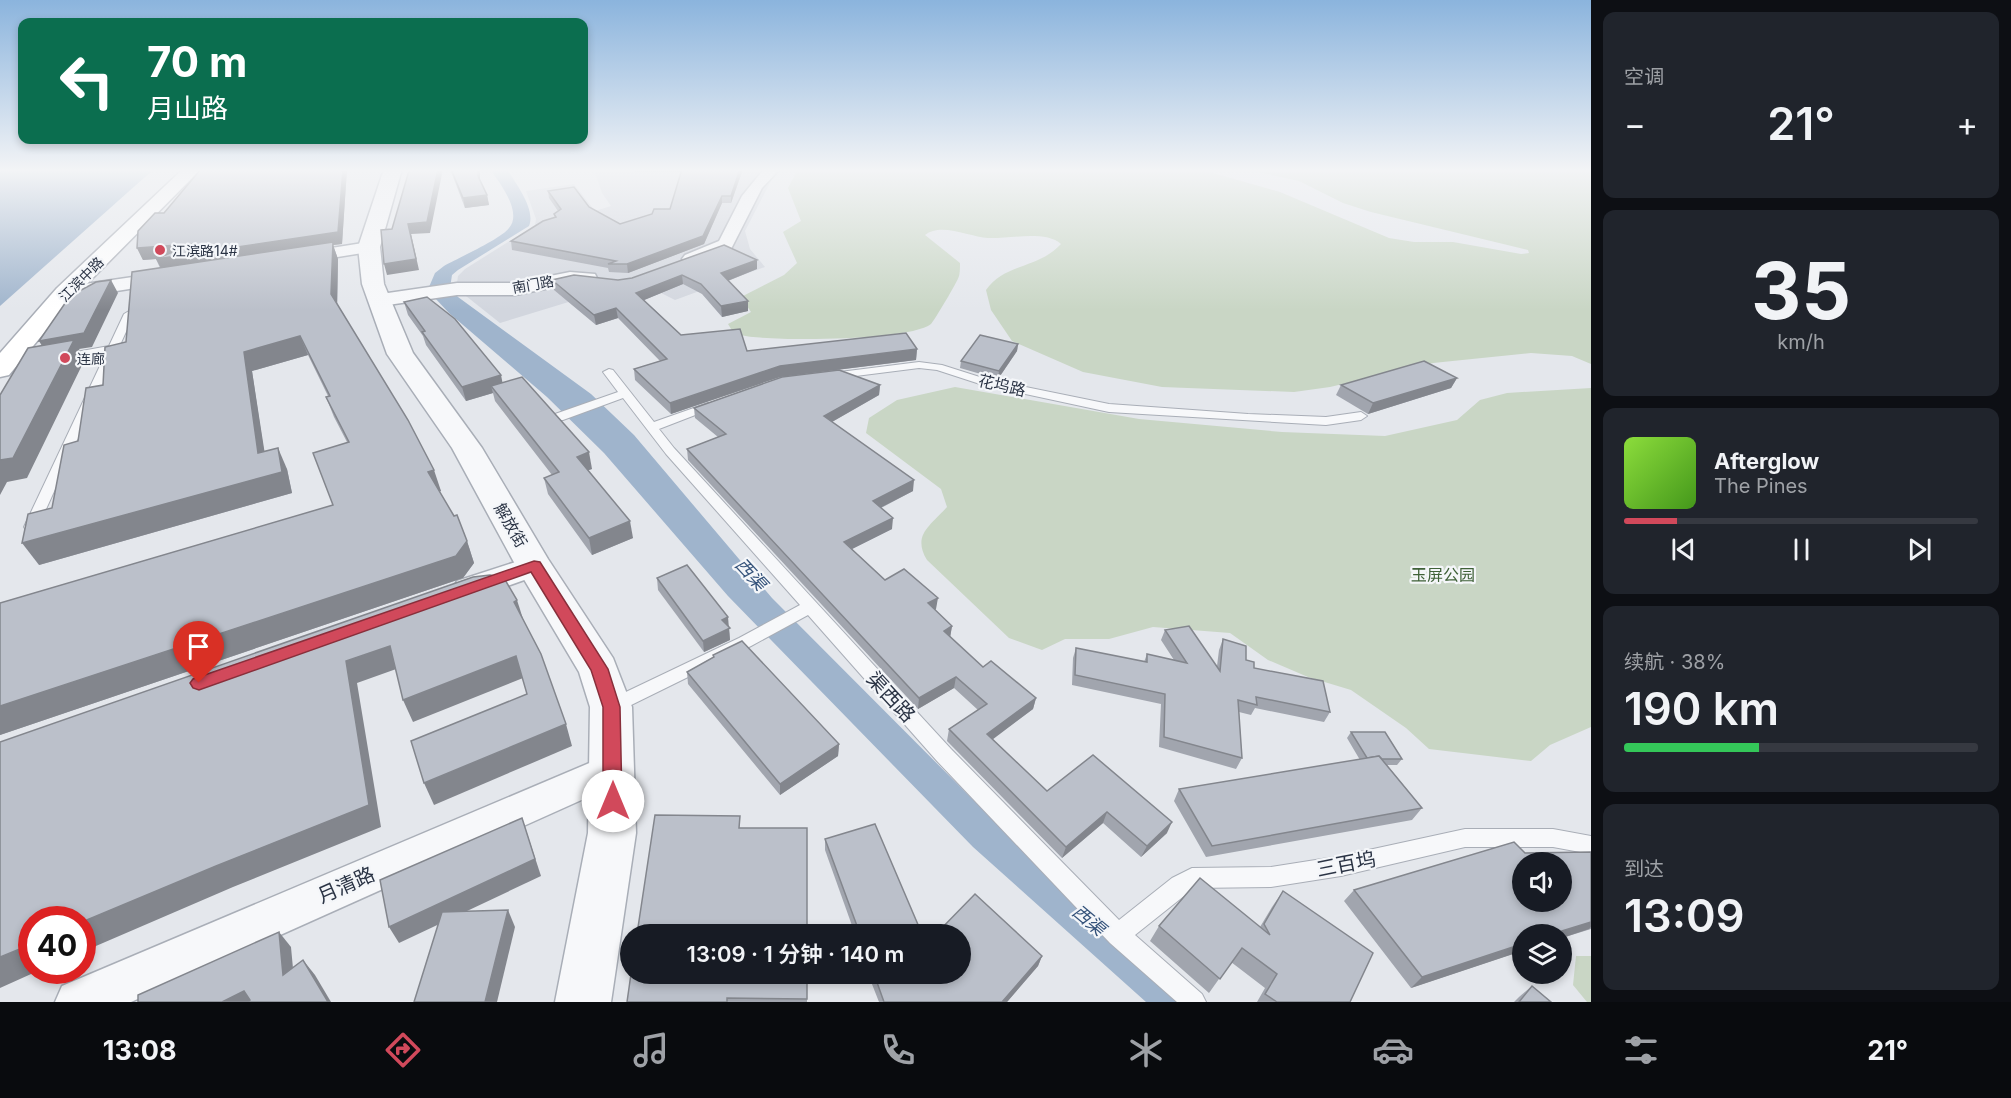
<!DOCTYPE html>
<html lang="zh">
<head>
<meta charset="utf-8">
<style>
	body { margin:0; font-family:Inter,"Noto Sans SC",sans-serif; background:#20242c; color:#f1f3f6; height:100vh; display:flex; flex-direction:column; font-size:22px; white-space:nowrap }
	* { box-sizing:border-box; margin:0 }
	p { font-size:20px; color:#9ea1a6 }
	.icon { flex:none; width:33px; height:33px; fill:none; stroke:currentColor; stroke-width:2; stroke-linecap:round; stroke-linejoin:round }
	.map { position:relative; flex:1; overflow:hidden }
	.side { display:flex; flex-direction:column; gap:12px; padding:12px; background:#0d0f14; width:420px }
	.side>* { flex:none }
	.top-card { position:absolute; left:18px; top:18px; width:570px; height:126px; border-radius:12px; box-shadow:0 3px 9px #0003; background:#0b6e4f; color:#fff; overflow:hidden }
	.buttons { position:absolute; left:1512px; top:852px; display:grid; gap:12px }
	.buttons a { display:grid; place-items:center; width:60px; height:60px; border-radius:50%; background:#171b24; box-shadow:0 3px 9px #0003; font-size:30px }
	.speed { position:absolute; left:18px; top:906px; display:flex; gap:12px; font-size:30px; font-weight:700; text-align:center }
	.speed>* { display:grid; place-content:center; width:78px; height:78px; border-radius:50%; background:#171b24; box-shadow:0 3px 9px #0003; line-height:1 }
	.speed .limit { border:9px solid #d22; background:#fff; color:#111 }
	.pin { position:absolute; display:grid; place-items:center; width:51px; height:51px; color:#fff; margin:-62px -26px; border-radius:50% 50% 50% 0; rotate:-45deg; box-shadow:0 0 6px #0007 }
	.pin .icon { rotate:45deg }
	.me { position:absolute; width:66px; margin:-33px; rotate:0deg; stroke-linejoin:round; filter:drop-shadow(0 0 4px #0008) }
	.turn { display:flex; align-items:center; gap:21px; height:126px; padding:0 30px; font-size:27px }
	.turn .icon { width:78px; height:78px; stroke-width:2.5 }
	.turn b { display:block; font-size:42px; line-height:51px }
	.big { font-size:45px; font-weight:600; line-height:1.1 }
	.side .widget { flex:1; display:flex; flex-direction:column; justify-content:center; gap:9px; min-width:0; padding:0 21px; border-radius:12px; background:#20242c }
	.side .dial { align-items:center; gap:0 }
	.dial b { font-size:78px; line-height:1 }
	.song { display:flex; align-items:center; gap:18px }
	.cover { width:72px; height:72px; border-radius:9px; background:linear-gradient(135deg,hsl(90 70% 55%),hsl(100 70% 35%)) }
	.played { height:6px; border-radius:3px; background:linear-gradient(90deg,#d1495b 15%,#363941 15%) }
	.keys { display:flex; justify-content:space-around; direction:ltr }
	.heat { display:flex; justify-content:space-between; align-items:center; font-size:33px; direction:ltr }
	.charge { height:9px; border-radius:4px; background:linear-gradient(90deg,#34c759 38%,#363941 0) }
	.trip { position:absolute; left:620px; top:924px; width:351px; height:60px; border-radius:30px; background:#171b24; box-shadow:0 3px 9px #0003; font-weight:600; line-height:60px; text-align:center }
	.tab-bar { display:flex; height:96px; justify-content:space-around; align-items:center; background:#090b0e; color:#9ea1a6 }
	.tab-bar .icon { width:42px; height:42px }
	.tab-bar .on { color:#d1495b }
	.tab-bar b { font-size:27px; color:#f1f3f6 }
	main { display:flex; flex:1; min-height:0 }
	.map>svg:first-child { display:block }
	.built { fill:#d2d6de }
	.green { fill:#c9d6c5 }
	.water { fill:#9fb4cc }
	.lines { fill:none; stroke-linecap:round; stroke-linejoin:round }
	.service-casing { stroke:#a9aeb7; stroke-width:2 }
	.minor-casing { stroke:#a9aeb7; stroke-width:3 }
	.tertiary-casing { stroke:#a9aeb7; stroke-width:3 }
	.secondary-casing { stroke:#a9aeb7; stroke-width:3 }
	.service { fill:#f7f8fa; fill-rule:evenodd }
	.minor { fill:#f7f8fa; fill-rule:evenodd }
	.tertiary { fill:#f7f8fa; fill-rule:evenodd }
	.secondary { fill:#fff; fill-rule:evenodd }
	.wall { fill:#a1a5ae }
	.shaded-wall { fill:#83868d }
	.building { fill:#bbc0ca; stroke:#83868d; stroke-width:1.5; fill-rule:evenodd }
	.route { fill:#d1495b; stroke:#882f3b; stroke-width:1.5 }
	.poi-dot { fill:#d1495b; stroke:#f4f6f9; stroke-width:2 }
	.labels { text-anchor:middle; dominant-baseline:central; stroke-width:4.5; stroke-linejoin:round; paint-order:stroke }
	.far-poi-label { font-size:14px; fill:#2b3445; stroke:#f4f6f9; text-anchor:start }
	.far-street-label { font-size:14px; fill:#2b3445; stroke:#f4f6f9 }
	.street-label { font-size:16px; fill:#2b3445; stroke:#f4f6f9 }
	.park-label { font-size:16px; fill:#3f6138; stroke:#f4f6f9 }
	.water-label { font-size:18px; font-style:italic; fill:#34527a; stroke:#f4f6f9 }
	.near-street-label { font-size:20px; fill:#2b3445; stroke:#f4f6f9 }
</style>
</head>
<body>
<main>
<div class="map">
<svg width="1591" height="1002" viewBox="0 0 1591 1002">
	<rect width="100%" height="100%" fill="#e4e7ec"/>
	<path class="built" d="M594,169h191l-12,8 -28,54 5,18 15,18 -90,33 -22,-11 -32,-3 -121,37 -34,-27 -9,-13 1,-7 7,-7 70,-44 1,-6 -10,-28 48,-7 21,27 16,-5 -9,-13z"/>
	<g class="green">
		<path d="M798,169h401l81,23 109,46 25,4h39l68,12 8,-1 -1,-3 -157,-38 -28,-9 -44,-22 -55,-12h347v195l-19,-8 -41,-3 -98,10 -103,24 -36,5 -132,-5 -79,-15 -71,-31 -21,-31 -5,-20c19,-27 52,-21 75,-46 -15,-14 -53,-5 -73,-6 -18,-1 -47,-16 -63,-3l35,28c0,4 0,10 -1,13 -1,5 -25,45 -28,48 -21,17 -162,18 -191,11l-7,-3 -5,-8 23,-12 -10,-15 43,-22 13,-12 -14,-31 18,-11 -13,-33z"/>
		<path d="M955,387l184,32 143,13 103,4 72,-16 23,-20 27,-7 84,-5v339l-41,18 -19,16 -102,-12 -23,-21 -55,-38 -43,-13 -40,-17 -38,-27 -77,-6 -44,12h-44l-23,11 -33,-12 -82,-78c-15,-25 3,-34 20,-53l-6,-18 -75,-56 3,-15 28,-18z"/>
		<path d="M1576,956h15v46h-4l-14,-17z"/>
	</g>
	<g class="water">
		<path d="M0,169h154l-154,137z"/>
		<path d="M490,169h17c9,15 29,40 22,57l-71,44 -6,5 -2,13 8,9 133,97 43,41 138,163 307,308 107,96h-40l-173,-155 -245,-251 -124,-143 -57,-56 -98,-84 -15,-16 -5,-10 6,-14 9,-7c14,-8 57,-27 65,-38 14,-16 -10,-46 -19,-59z"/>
	</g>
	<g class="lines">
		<g class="service-casing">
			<g id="service">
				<path d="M129,311l5,3 -96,213 -2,3h-10l-2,-3 82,-174 -41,7 -5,-3 5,-3 44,-8 15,-32z"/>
				<path d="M919,362l23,3 44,14 123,25 139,10 78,3 35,-5 6,4 -6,4 -35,5 -217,-13 -126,-27 -46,-15 -18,-2 -87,11 -6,-3 6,-3z"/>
				<path d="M609,369l4,1 41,52 54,-19h8l2,2 -2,2 -57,22 15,19 277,301 168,171 53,-42 20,-10 79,-1 70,-11 124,-27h88l38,7v18l-38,-7h-88l-124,29 -70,11 -77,1 -59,47 67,59 4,8h-29l-67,-59 -173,-182 -129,-146 -57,31 -132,65 -6,2 -6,-2 -3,-5 3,-5 132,-63 61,-33 -134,-151 -43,-56 -60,22h-8l-2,-3 2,-3 63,-22 -15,-20z"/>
			</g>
		</g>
		<g class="minor-casing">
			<g id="minor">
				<path d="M764,169h16l-18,19 -31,61 -34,14h-12l-3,-4 3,-4 34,-14 23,-45z"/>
				<path d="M369,242l6,1 3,4 -3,4 -75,12 -6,-1 -3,-4 3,-4 6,-1z"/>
				<path d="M167,272l7,2 2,4 -2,4 -96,15 -7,-2 -2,-4 2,-4 7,-2z"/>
				<path d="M570,272l25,2 2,4 -2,4 -25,2 -55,11h-58l-76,11 -7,-2 -3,-4 3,-4 7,-2 76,-11h58z"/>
				<path d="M534,556l10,3 5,7 -5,7 -76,27 -11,-3 -4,-8 4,-8z"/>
				<path d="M613,753l13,5 6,11 -6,11 -495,222h-76l7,-16z"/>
			</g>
		</g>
		<g class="tertiary-casing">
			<path id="tertiary" d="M384,169h18l-22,78 4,37 29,69 69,95 66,111 65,99 19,49 4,126 -25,169h-56l33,-169 2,-126 -11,-35 -63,-106 -64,-118 -65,-94 -25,-70 -4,-37z"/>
		</g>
		<g class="secondary-casing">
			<path id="secondary" d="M183,169h18l-128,129 -64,77 -9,2v-24l57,-65z"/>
		</g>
		<use href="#service" class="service"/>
		<use href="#minor" class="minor"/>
		<use href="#tertiary" class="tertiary"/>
		<use href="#secondary" class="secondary"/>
	</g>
	<g class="wall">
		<path d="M201,169h146l-5,75 -9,1 5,14 -1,46 104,186h-2l28,50 7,22 -11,15 -463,157v-132l333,-98 14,-63 -13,-25 -8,-20 2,-1 -20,-41 -56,16 12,81 23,17 5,24 -253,72 13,-57 26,-67 25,-56 23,-43 34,-74 -4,-9 -13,1 -6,-12 27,-35z"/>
		<path d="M450,169h30v12l7,14 2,10 -24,3z"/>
		<path d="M634,169h109l-12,34h-9l-18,41 -76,29 -19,-1 -1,-4 -96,-18 -1,-9 44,-23 -1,-4 4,-3 -9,-13 -1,-7 41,16 31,17 50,-15 12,-37h-48z"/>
		<path d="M757,269l-29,12 20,30 -26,6 -20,-23 -19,-10 -39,16 37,35 66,16 170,-2 -1,11 -136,17 -109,37 -36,-34 -1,-11 26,-8 -42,-43 -22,7 -42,-35 -2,-10h66l14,-2z"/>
		<path d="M404,302l98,80 90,87 -4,1 45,68 -41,17 -44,-61 -4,-16 8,-3 -57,-74 -2,-8 -27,8 -40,-56 -3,-9 -15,-21z"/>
		<path d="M1018,344l-1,7 -19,28 -38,-11 1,-7z"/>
		<path d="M1457,378l-6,10 -83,26 -32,-19 5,-10z"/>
		<path d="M880,385l-1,10 -47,27 81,69 -32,17 11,21 -40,20 33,31 51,29 -1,1 17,16 -2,11 33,30 53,31 -3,11 -41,30 55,52 46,-36 74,78 -26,24 -38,-34 -41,35 -115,-117 2,-12 29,-19 -24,-22 -36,21 -230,-249 -1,-11 31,-12 -23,-19 -1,-10z"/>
		<path d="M657,578l72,50 1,12 -26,12 -46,-62z"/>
		<path d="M1165,630l52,36 2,-16 4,-11 31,29 76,44 -6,10 -69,-14 -4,7 -12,-3 3,46 -6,11 -77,-22 2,-43 -89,-19 1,-27 3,-10 68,14 3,-8 27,6 -13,-20z"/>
		<path d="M713,655l126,89 -1,12 -58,39 -92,-111 -1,-12 26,-15z"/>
		<path d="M1351,732l51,27 -5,6h-10l35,43 -10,12 -206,37 -32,-56 5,-12 181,-29 -13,-22z"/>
		<path d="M825,839l97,95h-67l-30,-84z"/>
		<path d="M1591,852v77l-29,9v-4h-40v17l-111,37 -67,-87 10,-11 171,-37z"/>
		<path d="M1283,891l67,111h-93l8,-14 -34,-26 -22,31 -59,-52 9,-15 101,1 12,-20z"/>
		<path d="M1042,956l-4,10 -31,36h-128l-11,-28h92z"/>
		<path d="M807,974v28h-180z"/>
		<path d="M1532,986l19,16h-37l5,-5z"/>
	</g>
	<g class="shaded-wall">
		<path d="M343,169h4l-5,75 -9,1 5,14 -1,53 -175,-42 -6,-11 -13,1 -6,-12z"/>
		<path d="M438,169h5l-13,64 -19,1 8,36 -32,5 -3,-11 24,-40z"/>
		<path d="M478,169h2v16l-2,-9z"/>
		<path d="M740,169h3l-12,34v-7z"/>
		<path d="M487,195l2,10 -24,3 -2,-10z"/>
		<path d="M722,196v7l-18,41 -76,29 -1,-9z"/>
		<path d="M757,260v9l-35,14 -1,-10z"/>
		<path d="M682,275l1,9 -46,19 -1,-10z"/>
		<path d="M111,280l7,13 -26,54 -13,2 6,10 -58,119 -20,4 -7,13v-35l47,-106 -8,-13z"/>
		<path d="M748,301v10l-26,6 -1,-11z"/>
		<path d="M616,308l2,10 -22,7 -2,-10z"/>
		<path d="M300,336l8,19 -56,16 16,103 -10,-21 -14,-101z"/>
		<path d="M1018,344l-1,7 -19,28 1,-8z"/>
		<path d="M917,349l-1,11 -136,17 -109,37 -1,-11 110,-37z"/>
		<path d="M501,375l3,15 -13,-4 2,7 -27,8 -4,-14z"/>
		<path d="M1457,378l-6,10 -83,26 5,-11z"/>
		<path d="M880,385l-1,10 -56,32 1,-11z"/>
		<path d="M278,448l9,21 5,24 -253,72 -17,-22z"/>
		<path d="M589,452l3,17 -12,4 -3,-16z"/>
		<path d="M434,470l7,21 -6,2 -7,-21z"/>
		<path d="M914,480l-1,11 -41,21 1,-11z"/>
		<path d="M893,518l-1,11 -48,24v-11z"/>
		<path d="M630,521l3,17 -41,17 -3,-17z"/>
		<path d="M467,541l7,22 -11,15 -463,157v-29z"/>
		<path d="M938,598l-2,11 -9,6 1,-12z"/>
		<path d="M517,600l7,22 -10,-20z"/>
		<path d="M728,617l2,23 -26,12 -1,-11 19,-21z"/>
		<path d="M952,626l-2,12 -6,-7z"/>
		<path d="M390,646l9,22 -42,15 24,144 -148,60 -151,65v-30l264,-261z"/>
		<path d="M516,656l7,22 -110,44 -10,-22z"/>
		<path d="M956,677l-2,11 -36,21 1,-11z"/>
		<path d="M1036,698l-3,11 -49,37 3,-12z"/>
		<path d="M566,724l6,22 -138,59 -10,-22z"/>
		<path d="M839,744l-1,12 -58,39v-11z"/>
		<path d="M1107,812l-4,11 -41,35 4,-11z"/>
		<path d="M522,818l19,58 -142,67 -10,-16z"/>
		<path d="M1172,822l-5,11 -26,24 6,-11z"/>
		<path d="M508,910l7,17 -18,75h-12z"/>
		<path d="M1591,922v5l-2,2 -27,9v-4h-10z"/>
		<path d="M279,932l12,15 4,43 -12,-15z"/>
		<path d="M32,944v26h8l-40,18v-31z"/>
		<path d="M1522,944v7l-111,37 11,-11z"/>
		<path d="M1042,956l-4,10 -31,36h-5z"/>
		<path d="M303,960l12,15 16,27h-3z"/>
		<path d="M244,991l10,11h-32z"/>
	</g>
	<g class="building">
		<path d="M201,169h142l-5,63 -182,27 36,-15 -55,4 1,-17 17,-18h9z"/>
		<path d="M411,169h27l-11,53 -19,2 8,35 -32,5 -3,-34 11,-1 16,-55z"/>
		<path d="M451,169h27v7l9,19 -24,3z"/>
		<path d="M682,169h58l-9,27h-9l-19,40 -76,28h-19l8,-3 -105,-20 32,-20 13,-4 -2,-3 7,-5 -13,-18 26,-4 15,20 31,17 32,-10 2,-5h16z"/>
		<path d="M333,242l-2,52 77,126 26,50 -6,2 26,44 3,-1 10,26 -11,15 -456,150v-103l333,-98 -20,-52 36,-11 -23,-45 4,-1 -30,-60 -56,16 14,101 20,-5 4,24 -260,71 6,-29 24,-6 12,-63 14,-4 8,-53 17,-3 2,-38 21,-5 6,-70z"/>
		<path d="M724,245l33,15 -36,13 27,28 -27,5 -20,-22 -19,-9 -46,18 45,42 59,-6 7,22 159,-18 11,16 -137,17 -110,37 -36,-34 33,-10 -51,-51 -22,7 -42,-35 22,-5 44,5 14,-2z"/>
		<path d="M111,280l-27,53 -45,8 31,-45 26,-14z"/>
		<path d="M427,297l28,22 46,56 -39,12 -40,-55 3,-1 -21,-29z"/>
		<path d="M980,335l38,9 -19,27 -38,-10z"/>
		<path d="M74,340l-61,118 -13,2v-65l28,-47z"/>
		<path d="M1424,361l33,17 -84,25 -32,-18z"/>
		<path d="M839,370l41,15 -56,31 90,64 -41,21 20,17 -49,24 41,38 19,-11 34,29 -10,5 24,23 -8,5 39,36 8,-6 45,37 -49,36 60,57 46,-36 79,67 -25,24 -40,-34 -41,35 -117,-118 38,-25 -31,-27 -37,21 -232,-249 39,-15 -32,-26 88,-31z"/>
		<path d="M522,377l67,75 -12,5 53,64 -41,17 -45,-60 15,-6 -68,-86z"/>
		<path d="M687,565l41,52 -6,3 8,8 -27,13 -46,-63z"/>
		<path d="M490,575l14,3 13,22 -3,2 27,52 25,70 -142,59 -13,-42 116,-47 -11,-38 -113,44 -13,-54 -44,15 23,144 -153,61 -134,56v-2h-50v24l-32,13v-215l473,-165z"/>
		<path d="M1189,626l31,45 3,-32 23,7v14l8,2v6l69,13 7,31 -74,-15 1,8 -19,-5 4,58 -78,-21 1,-43 -90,-19 1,-27 71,14v-8l40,9 -22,-33z"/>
		<path d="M742,641l97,103 -59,40 -93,-112 27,-15 -1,-2z"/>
		<path d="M1351,732h34l17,27h-20l-3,-3 -12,2z"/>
		<path d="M1379,756l43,52 -210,38 -33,-57z"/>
		<path d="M655,815l85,1 -1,12h68v106h-170z"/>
		<path d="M522,818l13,41 -146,68 -9,-47z"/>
		<path d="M875,824l47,110h-62l-35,-95z"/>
		<path d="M1514,842l11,11 66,-1v70l-39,12h-30v10l-100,33 -68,-87zM1522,862h40v40h-40z"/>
		<path d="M1200,878l70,57 -6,-11 19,-33 90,62 -23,49h-73l-12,-8 12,-20 -35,-26 -22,31 -61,-53z"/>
		<path d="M975,894l67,62 -40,46h-118l-10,-28h86v-40h-24z"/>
		<path d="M508,910l-23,92h-71l28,-90z"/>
		<path d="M279,932l4,43 20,-15 25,42h-81l3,-2 -6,-9 -22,11h-84v-7z"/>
		<path d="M631,974h176v25l-80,-1v4h-100z"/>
		<path d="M1532,986l19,16h-32z"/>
	</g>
	<linearGradient id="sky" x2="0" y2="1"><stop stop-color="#8bb4dd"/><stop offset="0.55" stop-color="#f3f4f6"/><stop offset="1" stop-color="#f3f4f6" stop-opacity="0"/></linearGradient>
	<rect width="1591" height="310" fill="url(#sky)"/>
	<path class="route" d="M534,561l6,1 68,107 12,38 2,94 -2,6 -7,2 -7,-2 -3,-6v-94l-12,-37 -60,-98 -332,118 -6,-2 -3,-5 3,-4z"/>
	<g class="poi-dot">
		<circle cx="160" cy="250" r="6"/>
		<circle cx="65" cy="358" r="6"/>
	</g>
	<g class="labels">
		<g class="far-poi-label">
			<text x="172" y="250">江滨路14#</text>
			<text x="77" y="358">连廊</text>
		</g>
		<g class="far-street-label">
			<text transform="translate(81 279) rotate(-45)">江滨中路</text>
			<text transform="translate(533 284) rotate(-10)">南门路</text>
		</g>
		<g class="street-label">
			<text transform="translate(1002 385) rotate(13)">花坞路</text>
			<text transform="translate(511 525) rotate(60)">解放街</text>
		</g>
		<g class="park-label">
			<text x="1443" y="575">玉屏公园</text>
		</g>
		<g class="water-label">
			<text transform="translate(751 574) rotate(47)">西渠</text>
			<text transform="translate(1089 920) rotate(40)">西渠</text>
		</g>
		<g class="near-street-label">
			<text transform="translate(891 697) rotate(47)">渠西路</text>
			<text transform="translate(1346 864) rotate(-11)">三百坞</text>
			<text transform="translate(346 885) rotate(-24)">月清路</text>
		</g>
	</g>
</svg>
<div class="buttons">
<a><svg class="icon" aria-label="sound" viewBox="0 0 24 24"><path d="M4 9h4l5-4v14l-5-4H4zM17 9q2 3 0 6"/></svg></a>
<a><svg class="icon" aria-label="layers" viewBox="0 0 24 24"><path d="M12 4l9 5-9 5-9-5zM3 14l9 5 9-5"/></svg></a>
</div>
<div class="speed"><div class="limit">40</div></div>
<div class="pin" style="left:199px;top:683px;background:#d93025"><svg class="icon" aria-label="arrive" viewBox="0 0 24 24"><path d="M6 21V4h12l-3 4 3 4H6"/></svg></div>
<svg class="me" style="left:613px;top:801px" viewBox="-20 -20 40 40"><circle r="19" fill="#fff"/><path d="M0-13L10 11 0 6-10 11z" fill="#d1495b"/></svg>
<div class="trip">13:09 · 1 分钟 · 140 m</div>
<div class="top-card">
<div class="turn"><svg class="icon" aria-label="left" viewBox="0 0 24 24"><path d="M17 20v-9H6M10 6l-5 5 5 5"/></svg><div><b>70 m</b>月山路</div></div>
</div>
</div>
<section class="side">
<div class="widget"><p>空调</p>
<div class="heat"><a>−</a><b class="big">21°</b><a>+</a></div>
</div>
<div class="widget dial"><b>35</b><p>km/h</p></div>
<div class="widget">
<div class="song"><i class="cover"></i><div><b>Afterglow</b><p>The Pines</p></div></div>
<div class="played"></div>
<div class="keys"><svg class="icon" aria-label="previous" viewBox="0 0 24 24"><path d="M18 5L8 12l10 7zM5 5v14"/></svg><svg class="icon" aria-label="pause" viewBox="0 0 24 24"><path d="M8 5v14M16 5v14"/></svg><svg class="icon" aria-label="next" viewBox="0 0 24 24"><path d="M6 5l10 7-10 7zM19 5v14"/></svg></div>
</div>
<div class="widget"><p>续航 · 38%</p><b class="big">190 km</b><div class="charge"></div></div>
<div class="widget"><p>到达</p><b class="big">13:09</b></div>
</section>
</main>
<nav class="tab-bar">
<b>13:08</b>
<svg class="icon on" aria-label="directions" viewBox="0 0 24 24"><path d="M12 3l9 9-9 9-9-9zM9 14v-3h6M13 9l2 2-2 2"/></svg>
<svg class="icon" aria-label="music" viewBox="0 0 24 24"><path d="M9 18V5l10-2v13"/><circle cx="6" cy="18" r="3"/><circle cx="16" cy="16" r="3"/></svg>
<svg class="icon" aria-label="phone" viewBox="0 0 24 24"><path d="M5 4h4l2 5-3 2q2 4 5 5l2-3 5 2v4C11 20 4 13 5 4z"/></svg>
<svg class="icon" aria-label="climate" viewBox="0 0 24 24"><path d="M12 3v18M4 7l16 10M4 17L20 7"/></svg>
<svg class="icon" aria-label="car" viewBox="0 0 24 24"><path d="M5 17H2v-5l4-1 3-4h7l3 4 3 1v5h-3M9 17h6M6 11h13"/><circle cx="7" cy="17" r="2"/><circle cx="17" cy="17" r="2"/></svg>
<svg class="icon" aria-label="filters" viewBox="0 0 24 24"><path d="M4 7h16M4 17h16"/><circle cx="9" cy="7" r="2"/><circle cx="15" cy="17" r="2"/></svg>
<b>21°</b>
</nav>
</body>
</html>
